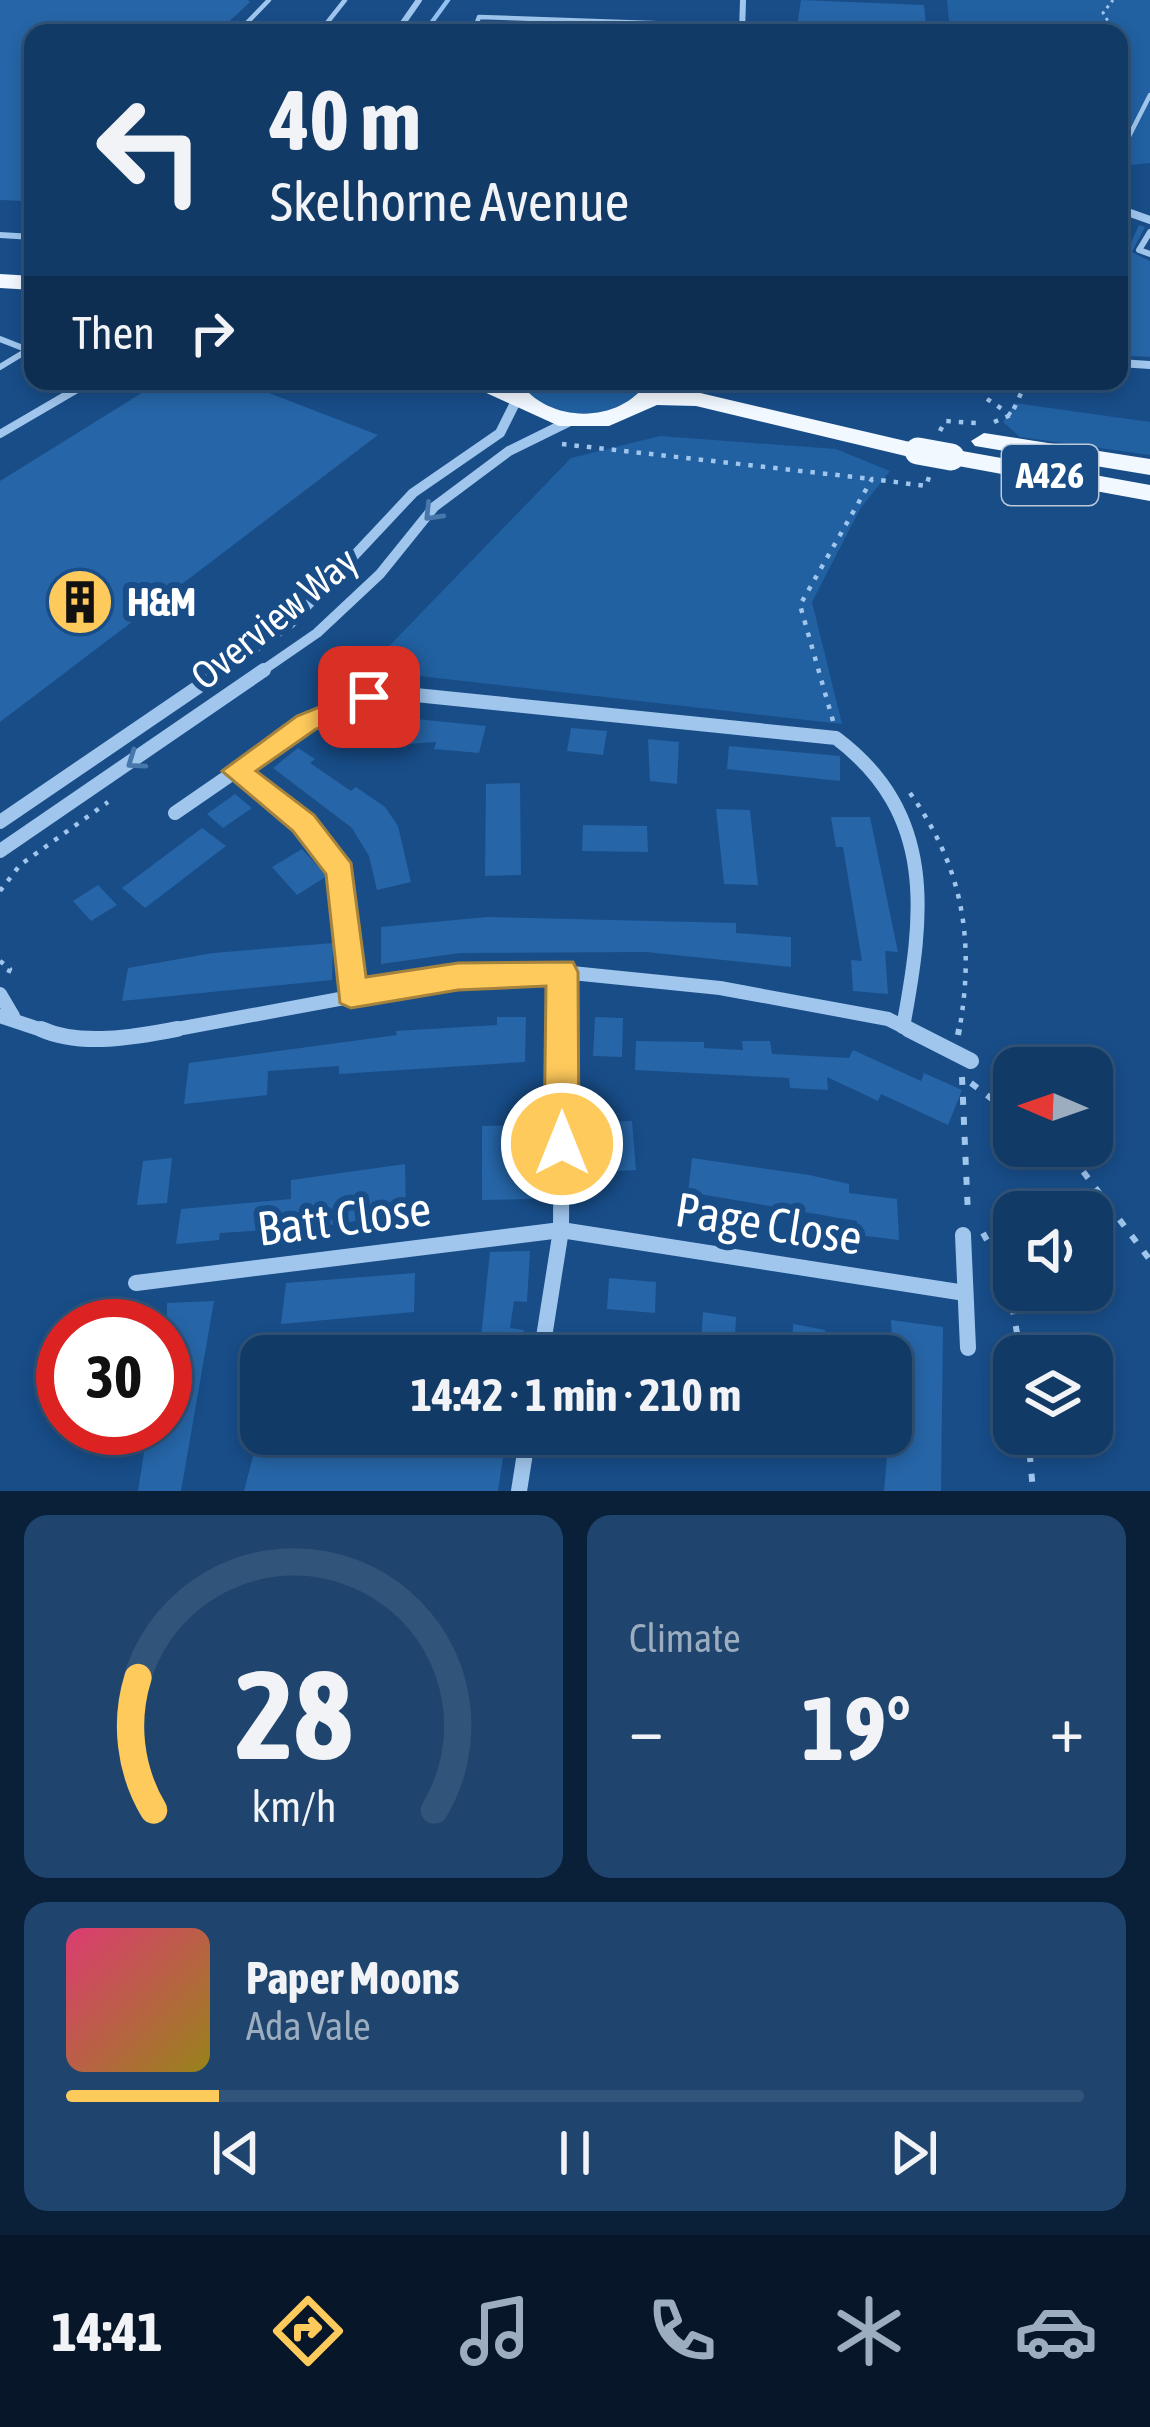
<!DOCTYPE html>
<html lang="en">
<head>
<meta charset="utf-8">
<style>
	body { margin:0; font-family:"Asap Condensed",sans-serif; background:#1f456f; color:#f1f3f6; height:100vh; display:flex; flex-direction:column; font-size:45px; white-space:nowrap }
	* { box-sizing:border-box; margin:0 }
	p { font-size:39px; color:#9cadbf }
	.icon { flex:none; width:66px; height:66px; fill:none; stroke:currentColor; stroke-width:2; stroke-linecap:round; stroke-linejoin:round }
	.map { position:relative; height:1491px; overflow:hidden }
	.drawer { display:flex; flex-direction:column; gap:24px; padding:24px; background:#0a2038; flex:1 }
	.drawer>* { flex:none }
	.guide { position:absolute; left:24px; top:24px; width:1104px; height:366px; border-radius:24px; box-shadow:0 6px 18px #0003,0 0 0 3px #31547a; background:#123a66; color:#f1f3f6; overflow:hidden }
	.needle { width:78px; rotate:272deg }
	.fabs { position:absolute; left:993px; top:1047px; display:grid; gap:24px }
	.fabs a { display:grid; place-items:center; width:120px; height:120px; border-radius:24px; background:#123a66; box-shadow:0 6px 18px #0003,0 0 0 3px #31547a; font-size:60px }
	.speed { position:absolute; left:36px; top:1299px; display:flex; gap:24px; font-size:60px; font-weight:700; text-align:center }
	.speed>* { display:grid; place-content:center; width:156px; height:156px; border-radius:50%; background:#123a66; box-shadow:0 6px 18px #0003,0 0 0 3px #31547a; line-height:1 }
	.speed .limit { border:18px solid #d22; background:#fff; color:#111 }
	.pin { position:absolute; display:grid; place-items:center; width:102px; height:102px; color:#fff; margin:-51px; border-radius:24px; box-shadow:0 6px 18px #0006 }
	.me { position:absolute; width:132px; margin:-66px; rotate:0deg; stroke-linejoin:round; filter:drop-shadow(0 0 9px #0008) }
	.turn { display:flex; align-items:center; gap:42px; height:252px; padding:0 48px; font-size:54px }
	.turn .icon { width:156px; height:156px; stroke-width:2.5 }
	.turn b { display:block; font-size:84px; line-height:102px }
	.then { display:flex; align-items:center; height:114px; padding:0 48px; background:#0003; gap:24px; font-size:45px }
	.big { font-size:90px; font-weight:700; line-height:1.1 }
	.drawer .card { flex:1; display:flex; flex-direction:column; justify-content:center; gap:18px; min-width:0; padding:0 42px; border-radius:24px; background:#1f456f }
	.drawer .dial { align-items:center; gap:0 }
	.dial svg { height:312px; overflow:visible; fill:none; stroke:#31547a; stroke-width:7; stroke-linecap:round; text-anchor:middle }
	.dial text { fill:#f1f3f6; stroke:none }
	.song { display:flex; align-items:center; gap:36px }
	.cover { width:144px; height:144px; border-radius:18px; background:linear-gradient(135deg,hsl(340 70% 55%),hsl(50 70% 35%)) }
	.played { height:12px; border-radius:6px; background:linear-gradient(90deg,#ffca5c 15%,#31547a 15%) }
	.keys { display:flex; justify-content:space-around; direction:ltr }
	.heat { display:flex; justify-content:space-between; align-items:center; font-size:66px; direction:ltr }
	.drawer .tiles { flex:1; display:grid; gap:24px; grid-template-columns:1fr 1fr }
	.card:last-child { grid-column:span 2 }
	.trip { position:absolute; left:240px; top:1335px; width:672px; height:120px; border-radius:24px; background:#123a66; box-shadow:0 6px 18px #0003,0 0 0 3px #31547a; font-weight:700; line-height:120px; text-align:center }
	.dock { display:flex; height:192px; justify-content:space-around; align-items:center; background:#071729; color:#9cadbf }
	.dock .icon { width:84px; height:84px }
	.dock .current { color:#ffca5c }
	.dock b { font-size:54px; color:#f1f3f6 }
	.map>svg:first-child { display:block }
	.green { fill:#2160a1 }
	.lines { fill:none; stroke-linecap:round; stroke-linejoin:round }
	.stream { stroke:#92c1f0; stroke-width:4.5 }
	.building { fill:#2665a7 }
	.path-far2 { stroke:#a0c6ed; stroke-width:3; stroke-dasharray:3 4.5; stroke-linecap:butt }
	.path-far1 { stroke:#a0c6ed; stroke-width:4.5; stroke-dasharray:4.5 8; stroke-linecap:butt }
	.path { stroke:#a0c6ed; stroke-width:6; stroke-dasharray:8 12; stroke-linecap:butt }
	.service-far2 { stroke:#a0c6ed; stroke-width:4.5 }
	.service-far1 { stroke:#a0c6ed; stroke-width:6 }
	.service { stroke:#a0c6ed; stroke-width:8 }
	.minor-far4 { stroke:#a0c6ed; stroke-width:6 }
	.minor-far3 { stroke:#a0c6ed; stroke-width:8 }
	.minor-far2 { stroke:#a0c6ed; stroke-width:10 }
	.minor-far1 { stroke:#a0c6ed; stroke-width:14 }
	.minor { stroke:#a0c6ed; stroke-width:16 }
	.trunk { fill:#f2f8ff; fill-rule:evenodd }
	.trunk-bridge { stroke:#f2f8ff; stroke-width:27 }
	.oneway { stroke:#4877ab }
	.route { fill:#ffca5c; stroke:#a6833c; stroke-width:3 }
	.labels { text-anchor:middle; dominant-baseline:central; stroke-width:12; stroke-linejoin:round; paint-order:stroke }
	.shield { fill:#184d88; stroke:#bacadb; stroke-width:3 }
	.shield-label { font-size:36px; font-weight:bold; fill:#fff }
	.poi-label { font-size:39px; font-weight:bold; fill:#fff; stroke:#184d88; text-anchor:start }
	.street-label { font-size:39px; fill:#fff; stroke:#184d88 }
	.near-street-label { font-size:48px; fill:#fff; stroke:#184d88 }
</style>
</head>
<body>
<div class="map">
<svg width="1150" height="1491" viewBox="0 0 1150 1491">
	<rect width="100%" height="100%" fill="#184d88"/>
	<g class="green">
		<path d="M947,0h203v163l-31,3v-133h-169z"/>
		<path d="M522,381h125v3c-23,38 -108,42 -125,-3z"/>
		<path d="M1015,403l135,19v33l-130,-18 -17,-15z"/>
		<path d="M660,436l176,13 54,22 -30,38 -48,93 30,122 -476,-54 205,-212z"/>
	</g>
	<g class="lines">
		<path class="stream" d="M424,33l24,-33"/>
	</g>
	<g class="building">
		<path d="M0,0h248l2,2 -33,31h-184v159l-9,9 -24,-1z"/>
		<path d="M801,0l123,5 3,28h-131z"/>
		<path d="M1139,225l6,2 -13,25 18,9v96l-19,-1 -12,-30v-57z"/>
		<path d="M161,381h77l140,54 -378,287v-241z"/>
		<path d="M406,718l80,8 -7,27 -45,-4 2,-7 -68,5 -6,-20z"/>
		<path d="M571,728l36,3 -4,24 -36,-4z"/>
		<path d="M648,739l31,3 -2,42 -27,-3z"/>
		<path d="M729,746l111,10v25l-113,-12z"/>
		<path d="M298,748l17,11 -5,4 41,28 5,-4 29,20 13,19 13,56 -34,8 -8,-34 -17,-28 -79,-60z"/>
		<path d="M520,783l1,92 -36,1 1,-92z"/>
		<path d="M235,794l17,14 -29,20 -16,-14z"/>
		<path d="M716,809l34,1 8,75 -34,-1z"/>
		<path d="M831,817h39l28,135 -13,-1 3,43 -35,-3 -2,-31 11,1 -19,-114h-7z"/>
		<path d="M583,825l64,1 1,26 -66,-1z"/>
		<path d="M202,828l24,18 -81,62 -23,-20z"/>
		<path d="M302,849l25,27 -30,19 -25,-28z"/>
		<path d="M98,885l19,20 -26,16 -18,-20z"/>
		<path d="M487,917l249,6v10l55,4v30l-145,-15 -186,1 -79,11v-37z"/>
		<path d="M333,943l-1,37 -210,21 6,-33 85,-15z"/>
		<path d="M497,1017h29l-1,45 -186,12v-8l-71,5 -1,24 -83,9 5,-41 208,-28 -1,-4 101,-6z"/>
		<path d="M595,1017l28,1 -1,39 -29,-1z"/>
		<path d="M636,1041l68,1v6l39,2 -1,-9h28l2,13 77,4 4,-8 68,31 3,-8 38,17 -14,35 -67,-31 -3,7 -51,-24 1,13 -38,-2 -1,-10 -154,-8z"/>
		<path d="M632,1121l4,49 -38,2 -3,-50z"/>
		<path d="M528,1125l4,74 -50,1v-74z"/>
		<path d="M172,1158l-5,45 -30,2 6,-44z"/>
		<path d="M692,1158l117,17 40,9v9l48,6 2,41 -42,-5v-14l-169,-29z"/>
		<path d="M405,1164l1,49 -88,14 -98,6 -1,7 -43,4 5,-35 110,-10v-19z"/>
		<path d="M530,1251l-3,51 -13,-1 -4,27 14,2 -4,26h-41l11,-104z"/>
		<path d="M415,1273l-1,39 -133,12 5,-41z"/>
		<path d="M609,1278l47,4 -1,31 -48,-4z"/>
		<path d="M214,1301l-33,190h-43l8,-51 19,-1 2,-136z"/>
		<path d="M703,1312l33,5 -2,39h-34z"/>
		<path d="M891,1320l52,7 -2,164h-57l10,-114z"/>
		<path d="M793,1324l32,6 -1,26h-32z"/>
		<path d="M320,1434l184,17 -6,40h-254l12,-46 61,7z"/>
	</g>
	<g class="lines">
		<g class="path-far2">
			<path d="M1106,33l5,-7 -8,-13 10,-13"/>
			<path d="M1119,182l8,6 -3,7"/>
			<path d="M1022,392l5,-11"/>
		</g>
		<g class="path-far1">
			<path d="M987,399l24,16"/>
			<path d="M994,422l17,-7 12,-26"/>
			<path d="M940,431l5,-10 31,2"/>
			<path d="M562,444l310,35"/>
			<path d="M833,721l-33,-116 72,-126 54,7 3,-9"/>
			<path d="M910,793c54,76 65,149 49,239"/>
			<path d="M0,891l20,-26 88,-63"/>
			<path d="M0,961l10,8 -4,9"/>
		</g>
		<g class="path">
			<path d="M958,1035l1,-6"/>
			<path d="M962,1077l6,138"/>
			<path d="M971,1083l43,33"/>
			<path d="M1053,1146l26,20 71,94"/>
			<path d="M983,1233l24,43 14,80"/>
			<path d="M1028,1434l5,57"/>
		</g>
		<g class="service-far2">
			<path d="M237,33l32,-33"/>
			<path d="M319,33l26,-33"/>
			<path d="M473,33l6,-16 200,7 5,9"/>
			<path d="M1119,156l31,-61"/>
		</g>
		<g class="service-far1">
			<path d="M1150,232l-11,18 11,4"/>
			<path d="M0,235l33,2"/>
			<path d="M0,339l28,11 -28,17"/>
			<path d="M72,392l18,-11"/>
		</g>
		<path class="service" d="M0,434l77,-45"/>
		<g class="minor-far4">
			<path d="M396,33l23,-33"/>
			<path d="M742,33l1,-33"/>
		</g>
		<g class="minor-far3">
			<path d="M1119,209l31,11"/>
			<path d="M1119,363l31,2"/>
		</g>
		<g class="minor-far2">
			<path d="M219,673l71,-49 123,-131 87,-60 17,-34"/>
			<path d="M259,673l58,-40 63,-59 54,-67 75,-56 61,-30"/>
		</g>
		<g class="minor-far1">
			<path d="M175,813l61,-42"/>
			<path d="M0,822l223,-152"/>
			<path d="M0,851l264,-181"/>
			<path d="M0,994l13,22"/>
			<path d="M351,994l-11,-123 -36,-48 -68,-52 102,-65 58,-13 440,45c101,76 88,177 67,289"/>
			<path d="M0,1016l48,16"/>
			<path d="M161,1032l297,-55 104,-5 158,16 168,31 26,13"/>
			<path d="M562,1032v-60"/>
		</g>
		<g class="minor">
			<path d="M41,1029c39,18 95,8 136,0"/>
			<path d="M908,1029l63,32"/>
			<path d="M963,1235l5,113"/>
			<path d="M136,1283l425,-53 404,63"/>
			<path d="M541,1356l20,-126 1,-201"/>
			<path d="M519,1491l9,-57"/>
		</g>
		<g class="trunk">
			<path d="M0,274l33,2v14l-33,-2z"/>
			<path d="M460,381h59c28,43 101,44 129,0h24l-6,9 30,2 231,54 4,5 -13,8 -222,-53 -39,-1 -48,21h-50z"/>
			<path d="M984,433l166,26v16l-175,-29 -4,-5z"/>
			<path d="M951,449l199,36v16l-208,-38v-12z"/>
		</g>
		<path class="trunk-bridge" d="M918,451l33,6"/>
	</g>
	<defs><path id="oneway-chevron" d="M-2-3.5L2.5 0L-2 3.5" fill="none" stroke-width="1.6" stroke-linecap="round" stroke-linejoin="round" transform="scale(3)"/></defs>
	<g class="oneway">
		<use href="#oneway-chevron" transform="translate(432 513) rotate(134)"/>
		<use href="#oneway-chevron" transform="translate(135 761) rotate(145)"/>
	</g>
	<path class="route" d="M369,687l13,10 -3,6 -63,26 -60,42 58,44 37,48 15,114 92,-14 115,-1 5,10 1,172 -5,12 -12,5 -13,-5 -5,-12 2,-158 -88,4 -107,18 -11,-5 -14,-129 -33,-43 -71,-60 75,-55z"/>
	<defs>
		<g id="building-disc" transform="scale(3.45)"><circle r="9.5" fill="#ffca5c" stroke="#184d88"/><path d="M-4-6H4V6H1V3H-1V6H-4ZM-2.5-4.3h1.7v1.8h-1.7ZM.8-4.3h1.7v1.8H.8ZM-2.5-1h1.7V.8h-1.7ZM.8-1h1.7V.8H.8Z" fill="#111"/></g>
	</defs>
	<g fill-rule="evenodd">
		<use href="#building-disc" x="80" y="602"/>
	</g>
	<g class="labels">
		<rect class="shield" x="1002" y="445" width="96" height="60" rx="9"/>
		<g class="shield-label">
			<text x="1050" y="475">A426</text>
		</g>
		<g class="poi-label">
			<text x="127" y="602">H&amp;M</text>
		</g>
		<g class="street-label">
			<text transform="translate(274 618) rotate(-39)">Overview Way</text>
		</g>
		<g class="near-street-label">
			<text transform="translate(344 1218) rotate(-7)">Batt Close</text>
			<text transform="translate(769 1223) rotate(9)">Page Close</text>
		</g>
	</g>
</svg>
<div class="fabs">
<a><svg class="needle" viewBox="-14 -14 28 28"><path d="M0-13l5 13h-10z" fill="#e53935"/><path d="M0 13l5-13h-10z" fill="#9cadbf"/></svg></a>
<a><svg class="icon" aria-label="sound" viewBox="0 0 24 24"><path d="M4 9h4l5-4v14l-5-4H4zM17 9q2 3 0 6"/></svg></a>
<a><svg class="icon" aria-label="layers" viewBox="0 0 24 24"><path d="M12 4l9 5-9 5-9-5zM3 14l9 5 9-5"/></svg></a>
</div>
<div class="speed"><div class="limit">30</div></div>
<div class="pin" style="left:369px;top:697px;background:#d93025"><svg class="icon" aria-label="arrive" viewBox="0 0 24 24"><path d="M6 21V4h12l-3 4 3 4H6"/></svg></div>
<svg class="me" style="left:562px;top:1144px" viewBox="-20 -20 40 40"><circle r="17" fill="#ffca5c" stroke="#fff" stroke-width="3"/><path d="M0-11L8 9 0 5-8 9z" fill="#fff"/></svg>
<div class="trip">14:42 · 1 min · 210 m</div>
<div class="guide">
<div class="turn"><svg class="icon" aria-label="left" viewBox="0 0 24 24"><path d="M17 20v-9H6M10 6l-5 5 5 5"/></svg><div><b>40 m</b>Skelhorne Avenue</div></div>
<div class="then">Then<svg class="icon" aria-label="right" viewBox="0 0 24 24"><path d="M7 20v-9h11M14 6l5 5-5 5"/></svg></div>
</div>
</div>
<section class="drawer">
<div class="tiles">
<div class="card dial"><svg viewBox="0 0 100 80">
<path d="M14 69A42 42 0 1 1 86 69"/>
<path d="M14 69A42 42 0 0 1 10 35" stroke="#ffca5c"/>
<text x="50" y="56" font-size="32" font-weight="700">28</text>
<text x="50" y="72" font-size="11">km/h</text>
</svg></div>
<div class="card"><p>Climate</p>
<div class="heat"><a>−</a><b class="big">19°</b><a>+</a></div>
</div>
<div class="card">
<div class="song"><i class="cover"></i><div><b>Paper Moons</b><p>Ada Vale</p></div></div>
<div class="played"></div>
<div class="keys"><svg class="icon" aria-label="previous" viewBox="0 0 24 24"><path d="M18 5L8 12l10 7zM5 5v14"/></svg><svg class="icon" aria-label="pause" viewBox="0 0 24 24"><path d="M8 5v14M16 5v14"/></svg><svg class="icon" aria-label="next" viewBox="0 0 24 24"><path d="M6 5l10 7-10 7zM19 5v14"/></svg></div>
</div>
</div>
</section>
<nav class="dock">
<b>14:41</b>
<svg class="icon current" aria-label="directions" viewBox="0 0 24 24"><path d="M12 3l9 9-9 9-9-9zM9 14v-3h6M13 9l2 2-2 2"/></svg>
<svg class="icon" aria-label="music" viewBox="0 0 24 24"><path d="M9 18V5l10-2v13"/><circle cx="6" cy="18" r="3"/><circle cx="16" cy="16" r="3"/></svg>
<svg class="icon" aria-label="phone" viewBox="0 0 24 24"><path d="M5 4h4l2 5-3 2q2 4 5 5l2-3 5 2v4C11 20 4 13 5 4z"/></svg>
<svg class="icon" aria-label="climate" viewBox="0 0 24 24"><path d="M12 3v18M4 7l16 10M4 17L20 7"/></svg>
<svg class="icon" aria-label="car" viewBox="0 0 24 24"><path d="M5 17H2v-5l4-1 3-4h7l3 4 3 1v5h-3M9 17h6M6 11h13"/><circle cx="7" cy="17" r="2"/><circle cx="17" cy="17" r="2"/></svg>
</nav>
</body>
</html>
